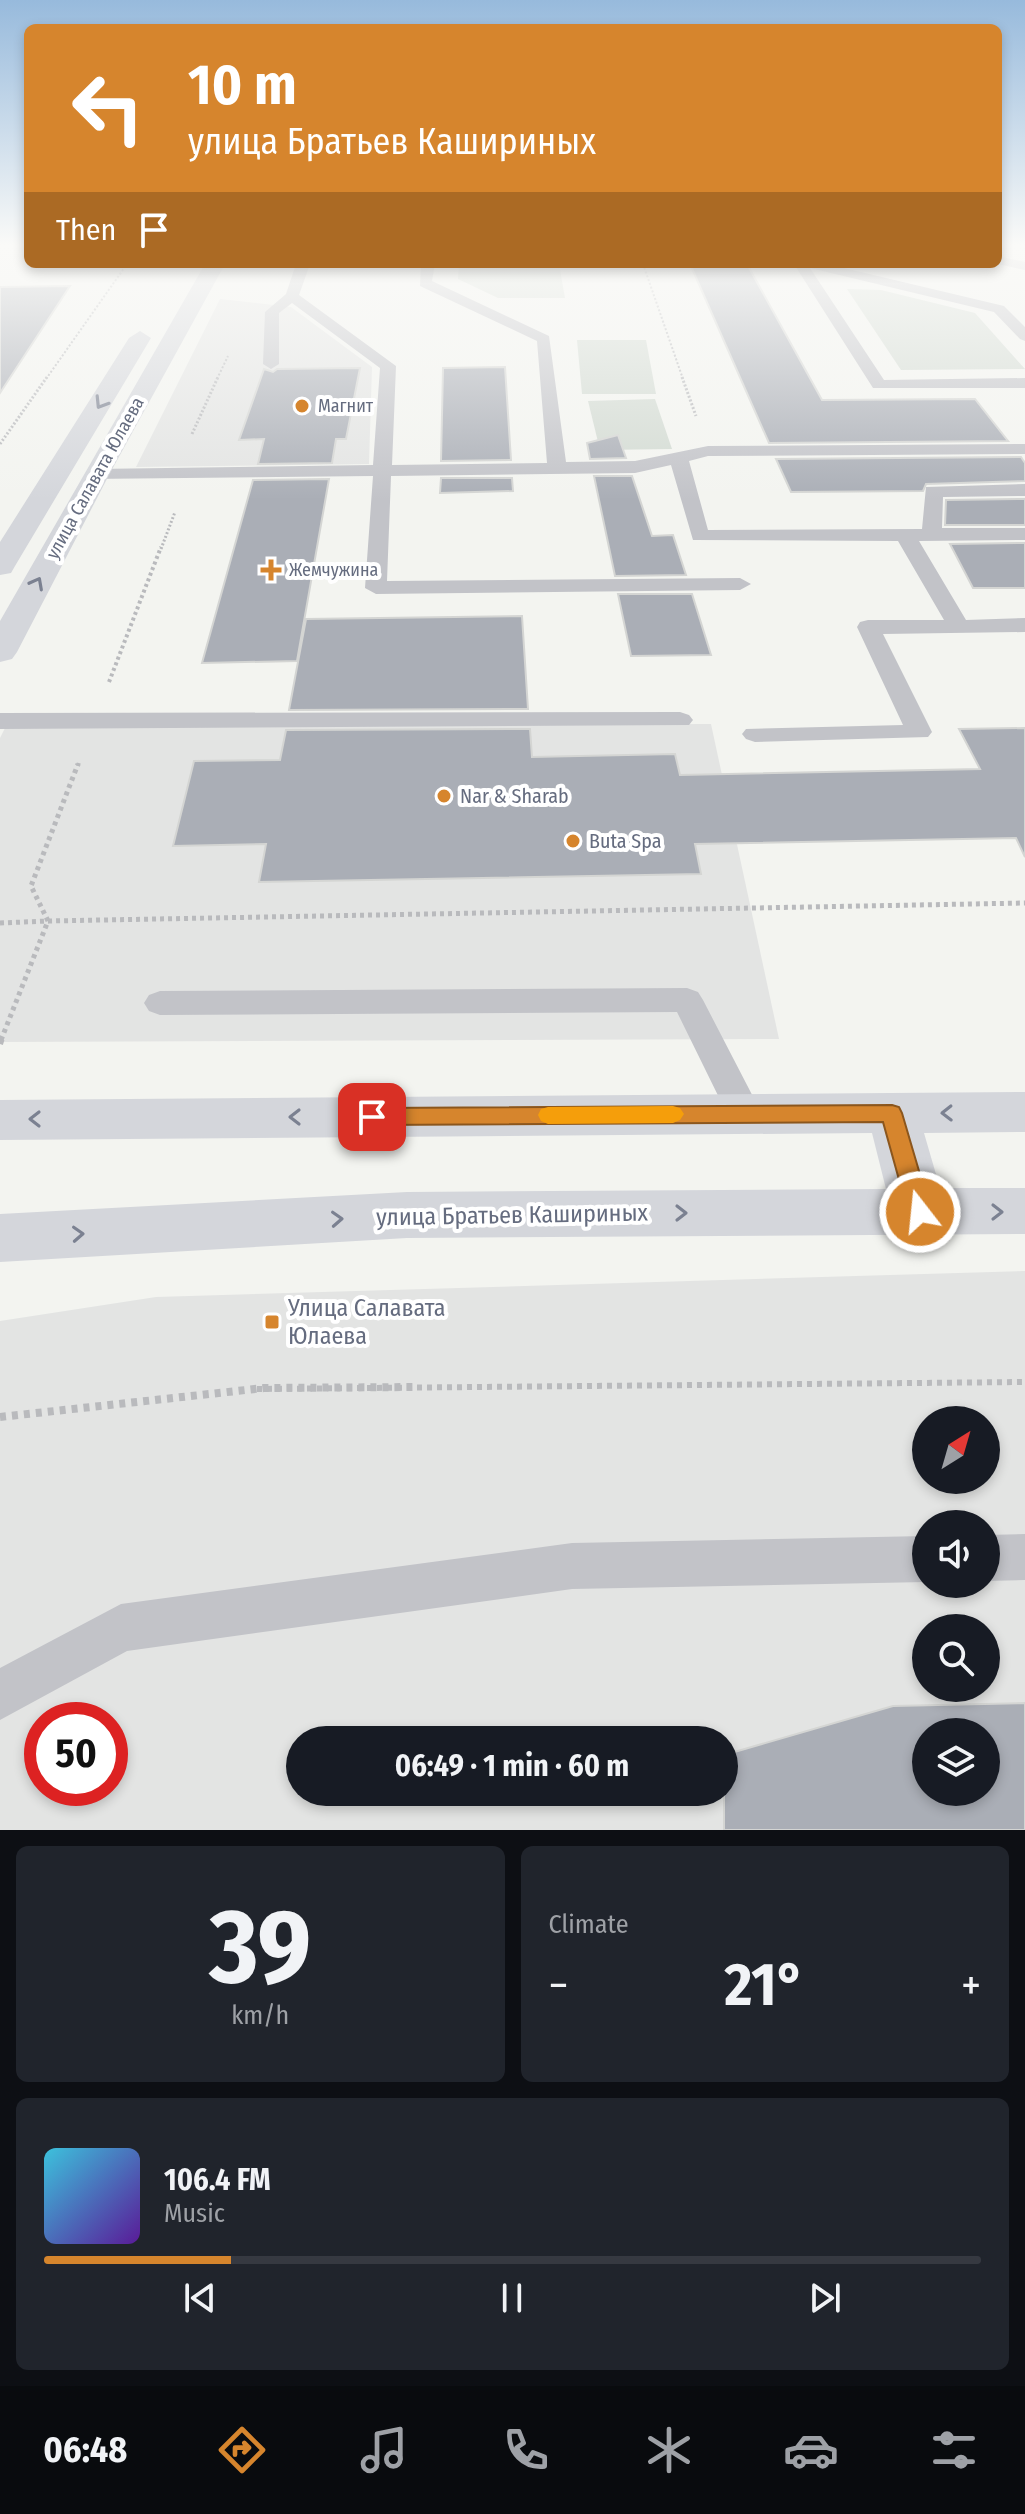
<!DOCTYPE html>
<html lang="en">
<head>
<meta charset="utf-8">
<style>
	body { margin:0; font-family:"Fira Sans Condensed",sans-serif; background:#20242c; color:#f1f3f6; height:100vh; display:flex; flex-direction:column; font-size:30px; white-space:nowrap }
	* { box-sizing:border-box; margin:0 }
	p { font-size:26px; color:#9ea1a6 }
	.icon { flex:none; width:44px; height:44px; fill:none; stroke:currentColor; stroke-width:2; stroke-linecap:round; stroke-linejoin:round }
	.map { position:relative; height:1830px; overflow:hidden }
	.drawer { display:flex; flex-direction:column; gap:16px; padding:16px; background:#0d0f14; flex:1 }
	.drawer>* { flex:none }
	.top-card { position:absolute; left:24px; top:24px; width:978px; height:244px; border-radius:12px; box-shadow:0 4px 12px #0003; background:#d6852d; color:#fff; overflow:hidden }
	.needle { width:52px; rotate:37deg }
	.buttons { position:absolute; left:912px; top:1406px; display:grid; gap:16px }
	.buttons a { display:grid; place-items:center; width:88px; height:88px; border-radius:50%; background:#171b24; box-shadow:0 4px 12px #0003; font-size:40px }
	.speed { position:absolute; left:24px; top:1702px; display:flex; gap:16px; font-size:40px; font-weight:700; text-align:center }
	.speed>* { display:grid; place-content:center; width:104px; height:104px; border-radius:50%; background:#171b24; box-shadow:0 4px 12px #0003; line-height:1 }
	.speed .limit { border:12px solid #d22; background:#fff; color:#111 }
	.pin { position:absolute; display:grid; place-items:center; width:68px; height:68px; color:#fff; margin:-34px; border-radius:16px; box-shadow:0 4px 12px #0006 }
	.me { position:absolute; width:88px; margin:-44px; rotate:344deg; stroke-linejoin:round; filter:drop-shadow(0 0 6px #0008) }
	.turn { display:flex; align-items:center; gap:28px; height:168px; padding:0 32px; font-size:36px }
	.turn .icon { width:104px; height:104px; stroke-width:2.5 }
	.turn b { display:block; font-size:56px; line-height:68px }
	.then { display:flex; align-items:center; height:76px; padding:0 32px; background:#0003; gap:16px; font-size:30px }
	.big { font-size:60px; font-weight:700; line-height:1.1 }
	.drawer .card { flex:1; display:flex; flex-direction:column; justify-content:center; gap:12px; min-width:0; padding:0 28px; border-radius:12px; background:#20242c }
	.drawer .dial { align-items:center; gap:0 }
	.dial b { font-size:104px; line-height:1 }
	.song { display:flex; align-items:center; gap:24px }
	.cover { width:96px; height:96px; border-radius:12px; background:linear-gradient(135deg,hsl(190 70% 55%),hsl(270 70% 35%)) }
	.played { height:8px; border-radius:4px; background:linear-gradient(90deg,#d6852d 20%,#363941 20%) }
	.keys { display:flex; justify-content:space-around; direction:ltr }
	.heat { display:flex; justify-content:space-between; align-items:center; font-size:44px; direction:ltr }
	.drawer .tiles { flex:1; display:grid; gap:16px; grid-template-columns:1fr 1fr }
	.card:last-child { grid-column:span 2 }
	.trip { position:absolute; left:286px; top:1726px; width:452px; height:80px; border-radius:40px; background:#171b24; box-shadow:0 4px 12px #0003; font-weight:700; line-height:80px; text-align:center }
	.tabs { display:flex; height:128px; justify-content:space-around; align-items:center; background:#090b0e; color:#9ea1a6 }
	.tabs .icon { width:56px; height:56px }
	.tabs .on { color:#d6852d }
	.tabs b { font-size:36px; color:#f1f3f6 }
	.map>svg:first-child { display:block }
	.built { fill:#e3e4e3; fill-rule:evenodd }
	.green { fill:#d2dad2 }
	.building { fill:#aaaeb6; stroke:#d4d5d3; stroke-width:2; fill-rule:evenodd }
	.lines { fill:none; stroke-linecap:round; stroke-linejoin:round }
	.path-far5 { stroke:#b9babd; stroke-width:2; stroke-dasharray:2 2; stroke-linecap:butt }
	.path-far4 { stroke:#b9babd; stroke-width:3; stroke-dasharray:2 2; stroke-linecap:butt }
	.path-far3 { stroke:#b9babd; stroke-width:4; stroke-dasharray:3 3; stroke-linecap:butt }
	.path-far2 { stroke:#b9babd; stroke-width:5; stroke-dasharray:4 4; stroke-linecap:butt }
	.path-far1 { stroke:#b9babd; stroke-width:6; stroke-dasharray:5 5; stroke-linecap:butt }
	.path { stroke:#b9babd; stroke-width:8; stroke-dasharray:6 6; stroke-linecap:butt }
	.lane { fill:#c2c3c8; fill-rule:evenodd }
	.secondary { fill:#d4d6db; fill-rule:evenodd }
	.oneway { stroke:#7b8191 }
	.route { fill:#d6852d; stroke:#8b561d; stroke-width:2 }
	.slow { fill:#f59e0b }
	.poi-dot { fill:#d6852d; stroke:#fff; stroke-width:3 }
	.labels { text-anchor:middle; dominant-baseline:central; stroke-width:8; stroke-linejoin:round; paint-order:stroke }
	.far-poi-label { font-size:18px; fill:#656c7f; stroke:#fff; text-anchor:start }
	.far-street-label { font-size:18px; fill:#656c7f; stroke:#fff }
	.poi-label { font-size:20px; fill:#656c7f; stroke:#fff; text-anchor:start }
	.near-street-label { font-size:24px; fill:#656c7f; stroke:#fff }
	.near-poi-label { font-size:24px; fill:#656c7f; stroke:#fff; text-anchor:start }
</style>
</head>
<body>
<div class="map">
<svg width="1025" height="1830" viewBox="0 0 1025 1830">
	<rect width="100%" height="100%" fill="#f3f4f0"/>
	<g class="built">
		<path d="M220,299l71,8 81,60 -3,97 -233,3z"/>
		<path d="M711,724l68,315 -779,3v-304l6,-12z"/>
		<path d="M1025,1271v559h-1025v-509l156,-24zM926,1420h60v60h-60zM926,1524h60v60h-60zM926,1628h60v60h-60zM42,1720h68v68h-68zM926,1732h60v60h-60zM300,1740h424v52h-424z"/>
	</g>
	<g class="green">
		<path d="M459,264h100l6,34h-67l-40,-19z"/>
		<path d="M847,289l34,1 94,23 50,56 -124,1z"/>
		<path d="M577,340h69l10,54h-74z"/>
		<path d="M655,399l17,50 -72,1 -12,-49z"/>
	</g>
	<g class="building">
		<path d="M690,264h57l75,136 153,-1 33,42 -239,2z"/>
		<path d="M70,286l-70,107v-106z"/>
		<path d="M505,367l6,93 -70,1 2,-93z"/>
		<path d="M360,368l-14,71h-10l-4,24 -74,1 6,-25 -25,1 25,-71 9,3 4,-3z"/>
		<path d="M618,435l8,23 -36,1 -3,-16z"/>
		<path d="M1021,457l4,6v18l-99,3 -3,7 -132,1 -15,-33z"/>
		<path d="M594,476h38l20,60 21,-1 13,40 -71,1z"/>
		<path d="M441,478h71l1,13 -73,2z"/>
		<path d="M329,479l-32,182 -95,2 51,-183z"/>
		<path d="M1025,499v26h-80l1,-25z"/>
		<path d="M1025,543v45h-52l-23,-44z"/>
		<path d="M618,594h74l19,61 -80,1z"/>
		<path d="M522,616l6,93 -239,1 17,-91z"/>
		<path d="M1025,728v129l-9,-19 -321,6 6,30 -442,8 7,-38 -93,2 21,-85 86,-1 6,-30 244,-1 2,28 143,-3 5,21 300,-6 -21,-40z"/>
		<path d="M1025,1703v127h-301v-75l169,-49zM926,1732h60v60h-60z"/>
	</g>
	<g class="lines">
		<g class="path-far5">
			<path d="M643,264l40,115"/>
			<path d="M46,379l81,-115"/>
			<path d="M217,379l11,-23"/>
		</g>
		<g class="path-far4">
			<path d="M682,377l14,39"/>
			<path d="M192,434l26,-57"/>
			<path d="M0,444l47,-67"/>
			<path d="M161,549l14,-37"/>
		</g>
		<g class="path-far3">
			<path d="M109,682l52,-135"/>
			<path d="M78,766l1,-4"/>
		</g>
		<g class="path-far2">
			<path d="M0,923l48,-2 -17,-35 47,-122"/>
			<path d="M1,1040l47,-119 977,-18"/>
		</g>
		<g class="path-far1">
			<path d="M0,1044l2,-6"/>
			<path d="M257,1389l768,-7"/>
		</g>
		<path class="path" d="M0,1417l264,-29 154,-1"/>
		<g class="lane">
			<path d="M998,256l27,6v8l-27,-6z"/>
			<path d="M296,264h14l-11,31 97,71 -4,99 155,-2 -10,-122 -117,-55 1,-22h14l-3,17 117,55 17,126 69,-1 73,-15 317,-2v10l-317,2 -19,5 19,69 214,-1 4,-42 99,-3v12l-82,1 -1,31h83v12l-106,1 47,79 59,-2v14l-142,2 49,98 -4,5 -173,5 -9,-3 -4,-5 4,-5 157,-4 -46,-98 3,-5 8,-2h76l-46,-79 -205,-1 -22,-75 -36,8 -244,3 -4,105 353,-3 11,6 -11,6 -364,4 -11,-6 8,-112 -285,3 -2,-4 9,-6 278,-4 7,-97 -88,-65 -13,10v51l-8,5 -8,-5 2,-52 21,-18z"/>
			<path d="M794,264h33l177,42 21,21v14l-5,-2 -26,-27 -184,-44 74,112 141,-2v10h-152z"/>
			<path d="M680,712l9,3 4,5 -4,5 -689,4v-16z"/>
			<path d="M687,988l11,4 5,8 59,114 -6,10 -12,4 -12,-4 -55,-112 -517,3 -11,-4 -5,-8 5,-8 11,-4z"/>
			<path d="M1025,1534v46l-39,1v-46z"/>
			<path d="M926,1536v46l-354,7 -445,62 -127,69v-52l121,-64 451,-61z"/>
		</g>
		<g class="secondary">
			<path d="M205,264h20l-116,211 -92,177 -5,7 -12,3v-41z"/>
			<path d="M140,331l11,7 -136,228 -4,7 -11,2v-33l129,-204z"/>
			<path d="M1025,1092v40l-101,1 16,55h85v46l-618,4 -407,24v-48l407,-22 479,-3 -14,-56 -872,7v-40z"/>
		</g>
	</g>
	<defs><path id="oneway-chevron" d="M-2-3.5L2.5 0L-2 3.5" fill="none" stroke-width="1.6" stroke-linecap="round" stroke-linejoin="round" transform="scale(2)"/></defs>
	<g class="oneway">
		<use href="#oneway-chevron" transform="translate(101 403) rotate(122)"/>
		<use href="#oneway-chevron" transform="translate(37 583) rotate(-62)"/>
		<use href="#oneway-chevron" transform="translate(947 1113) rotate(179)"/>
		<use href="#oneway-chevron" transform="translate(295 1117) rotate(180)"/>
		<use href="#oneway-chevron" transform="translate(35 1119) rotate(180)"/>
		<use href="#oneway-chevron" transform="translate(997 1212)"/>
		<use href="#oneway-chevron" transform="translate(681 1213)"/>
		<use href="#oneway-chevron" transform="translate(337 1219) rotate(-3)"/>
		<use href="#oneway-chevron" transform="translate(78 1234) rotate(-3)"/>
	</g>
	<linearGradient id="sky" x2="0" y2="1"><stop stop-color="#97badc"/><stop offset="0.49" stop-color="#fafaf8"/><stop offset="1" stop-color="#fafaf8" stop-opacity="0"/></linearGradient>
	<rect width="1025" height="500" fill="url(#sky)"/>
	<path class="route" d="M892,1105l7,2 3,6 29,99 -3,7 -8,2 -8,-2 -4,-7 -25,-90 -511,3 -8,-2 -3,-6 3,-6 8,-3z"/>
	<path class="slow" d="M673,1106l7,2 4,6 -4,6 -7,3 -125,1 -7,-3 -3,-6 3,-6 7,-2z"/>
	<g class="poi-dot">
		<circle cx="302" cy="406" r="8"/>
		<path d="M267 558h8v8h8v8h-8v8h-8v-8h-8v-8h8z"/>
		<circle cx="444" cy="796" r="8"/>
		<circle cx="573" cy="841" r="8"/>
		<rect x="264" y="1314" width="16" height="16" rx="4"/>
	</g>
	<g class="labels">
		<g class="far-poi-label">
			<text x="318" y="406">Магнит</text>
			<text x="289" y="570">Жемчужина</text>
		</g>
		<g class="far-street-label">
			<text transform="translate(95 478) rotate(-61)">улица Салавата Юлаева</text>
		</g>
		<g class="poi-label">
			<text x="460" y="796">Nar &amp; Sharab</text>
			<text x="589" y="841">Buta Spa</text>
		</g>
		<g class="near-street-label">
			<text transform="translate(512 1215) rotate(-1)">улица Братьев Кашириных</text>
		</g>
		<g class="near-poi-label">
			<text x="288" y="1308">Улица Салавата<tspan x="288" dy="28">Юлаева</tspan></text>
		</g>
	</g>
</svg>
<div class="buttons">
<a><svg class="needle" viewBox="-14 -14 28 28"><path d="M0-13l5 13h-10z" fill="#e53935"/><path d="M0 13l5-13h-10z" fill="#9ea1a6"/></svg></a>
<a><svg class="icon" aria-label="sound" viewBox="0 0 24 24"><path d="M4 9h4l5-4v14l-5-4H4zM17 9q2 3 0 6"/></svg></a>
<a><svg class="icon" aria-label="search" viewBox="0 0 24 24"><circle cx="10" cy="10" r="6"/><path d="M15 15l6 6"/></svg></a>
<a><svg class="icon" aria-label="layers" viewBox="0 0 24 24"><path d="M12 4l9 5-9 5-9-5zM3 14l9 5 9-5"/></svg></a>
</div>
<div class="speed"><div class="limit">50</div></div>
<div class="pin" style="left:372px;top:1117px;background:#d93025"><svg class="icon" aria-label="arrive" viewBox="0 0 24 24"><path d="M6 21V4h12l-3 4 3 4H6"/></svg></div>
<svg class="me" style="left:920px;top:1212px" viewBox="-20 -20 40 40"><circle r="17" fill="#d6852d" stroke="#fff" stroke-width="3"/><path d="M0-11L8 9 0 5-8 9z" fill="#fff"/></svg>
<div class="trip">06:49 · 1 min · 60 m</div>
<div class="top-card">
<div class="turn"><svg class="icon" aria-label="left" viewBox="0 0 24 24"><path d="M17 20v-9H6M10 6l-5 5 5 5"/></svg><div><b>10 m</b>улица Братьев Кашириных</div></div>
<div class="then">Then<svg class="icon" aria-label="arrive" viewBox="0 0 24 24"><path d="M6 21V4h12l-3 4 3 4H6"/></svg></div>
</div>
</div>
<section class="drawer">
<div class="tiles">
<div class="card dial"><b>39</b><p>km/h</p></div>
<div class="card"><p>Climate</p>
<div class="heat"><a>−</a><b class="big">21°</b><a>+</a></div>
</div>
<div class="card">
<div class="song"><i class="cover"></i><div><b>106.4 FM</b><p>Music</p></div></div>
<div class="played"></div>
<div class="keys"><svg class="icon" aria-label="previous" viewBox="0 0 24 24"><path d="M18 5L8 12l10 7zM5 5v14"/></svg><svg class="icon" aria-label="pause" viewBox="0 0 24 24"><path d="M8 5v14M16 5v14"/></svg><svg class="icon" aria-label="next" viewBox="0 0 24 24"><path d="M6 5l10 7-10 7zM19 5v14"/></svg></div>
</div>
</div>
</section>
<nav class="tabs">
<b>06:48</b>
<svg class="icon on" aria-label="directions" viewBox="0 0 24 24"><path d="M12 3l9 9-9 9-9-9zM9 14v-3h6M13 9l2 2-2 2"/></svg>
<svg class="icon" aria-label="music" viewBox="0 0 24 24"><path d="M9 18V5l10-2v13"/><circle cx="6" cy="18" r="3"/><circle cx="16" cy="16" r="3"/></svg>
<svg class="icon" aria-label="phone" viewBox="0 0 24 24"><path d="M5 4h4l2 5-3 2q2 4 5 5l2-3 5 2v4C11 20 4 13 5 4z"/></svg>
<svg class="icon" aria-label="climate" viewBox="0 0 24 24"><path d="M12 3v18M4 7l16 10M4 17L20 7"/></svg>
<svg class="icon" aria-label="car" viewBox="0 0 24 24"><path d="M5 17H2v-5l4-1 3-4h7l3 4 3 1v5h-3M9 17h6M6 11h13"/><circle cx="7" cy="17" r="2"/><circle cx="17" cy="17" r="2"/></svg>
<svg class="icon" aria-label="filters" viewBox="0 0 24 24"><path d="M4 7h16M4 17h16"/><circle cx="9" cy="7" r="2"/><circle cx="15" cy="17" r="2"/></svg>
</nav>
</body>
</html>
